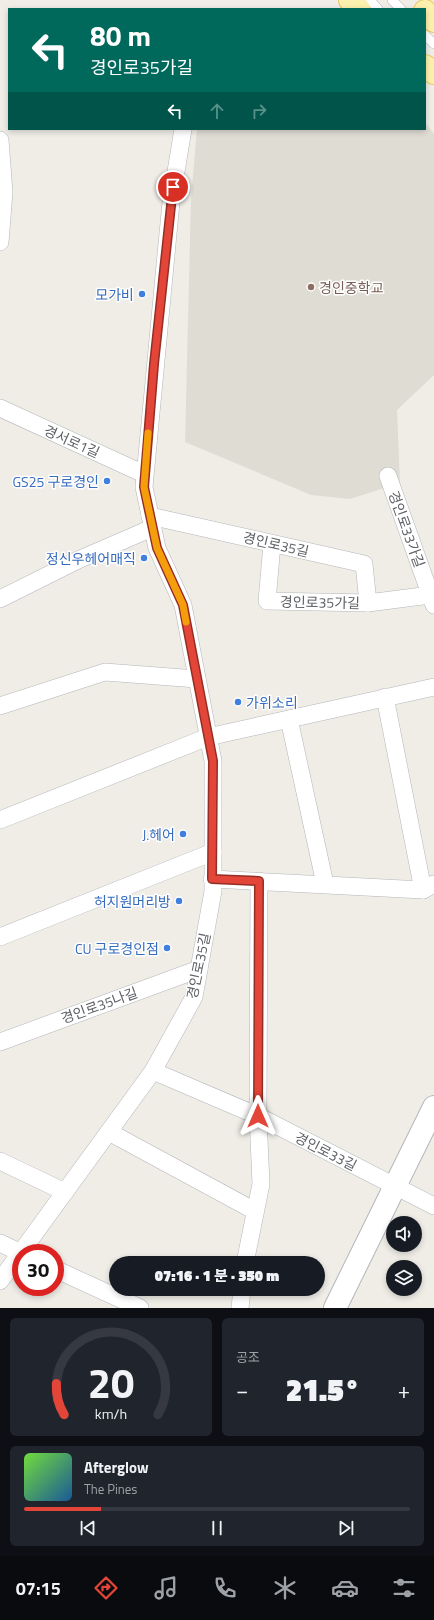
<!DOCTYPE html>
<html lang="ko">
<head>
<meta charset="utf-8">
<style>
	body { margin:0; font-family:"Titillium Web","Noto Sans KR",sans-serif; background:#20242c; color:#f1f3f6; height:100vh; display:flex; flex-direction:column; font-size:15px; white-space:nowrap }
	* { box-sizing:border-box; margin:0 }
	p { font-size:13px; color:#9ea1a6 }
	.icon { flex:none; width:22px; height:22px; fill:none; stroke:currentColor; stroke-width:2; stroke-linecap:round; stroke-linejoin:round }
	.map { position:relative; height:1308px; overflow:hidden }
	.panel { display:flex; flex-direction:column; gap:10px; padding:10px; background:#0d0f14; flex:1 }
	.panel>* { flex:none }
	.hud { position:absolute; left:8px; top:8px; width:418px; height:122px; border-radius:0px; box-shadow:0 2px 6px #0003; background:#00695c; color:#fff; overflow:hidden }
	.tools { position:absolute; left:386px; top:1216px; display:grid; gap:8px }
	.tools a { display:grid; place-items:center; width:36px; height:36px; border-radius:50%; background:#171b24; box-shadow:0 2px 6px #0003; font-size:20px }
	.speed { position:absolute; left:12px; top:1244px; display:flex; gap:8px; font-size:20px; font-weight:700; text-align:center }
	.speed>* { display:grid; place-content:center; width:52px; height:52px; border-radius:50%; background:#171b24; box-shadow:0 2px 6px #0003; line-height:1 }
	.speed .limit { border:6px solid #d22; background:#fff; color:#111 }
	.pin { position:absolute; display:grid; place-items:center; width:34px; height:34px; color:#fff; margin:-17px; border:2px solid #fff; border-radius:50%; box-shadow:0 1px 4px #0007 }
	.me { position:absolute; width:44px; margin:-22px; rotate:0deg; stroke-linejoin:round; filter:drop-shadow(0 0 3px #0008) }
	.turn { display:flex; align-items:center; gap:14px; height:84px; padding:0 16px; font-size:18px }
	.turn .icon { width:52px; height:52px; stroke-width:2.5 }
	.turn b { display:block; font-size:28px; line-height:34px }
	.lanes { display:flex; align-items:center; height:38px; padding:0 16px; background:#0003; justify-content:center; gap:20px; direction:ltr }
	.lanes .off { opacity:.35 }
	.big { font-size:30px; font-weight:800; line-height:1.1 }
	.panel .card { flex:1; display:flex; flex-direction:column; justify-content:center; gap:6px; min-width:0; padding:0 14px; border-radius:6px; background:#20242c }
	.panel .dial { align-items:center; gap:0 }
	.dial svg { height:104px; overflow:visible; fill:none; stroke:#363941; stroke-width:7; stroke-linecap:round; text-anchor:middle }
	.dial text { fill:#f1f3f6; stroke:none }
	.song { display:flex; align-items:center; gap:12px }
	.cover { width:48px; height:48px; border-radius:6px; background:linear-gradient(135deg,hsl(100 70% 55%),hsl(210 70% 35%)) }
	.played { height:4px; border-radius:2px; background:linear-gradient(90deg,#e34638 20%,#363941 20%) }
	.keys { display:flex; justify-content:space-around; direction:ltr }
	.heat { display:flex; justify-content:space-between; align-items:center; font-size:22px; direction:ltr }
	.panel .tiles { flex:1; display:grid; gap:10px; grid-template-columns:1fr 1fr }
	.card:last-child { grid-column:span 2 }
	.trip { position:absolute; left:109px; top:1256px; width:216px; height:40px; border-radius:20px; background:#171b24; box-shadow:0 2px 6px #0003; font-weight:800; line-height:40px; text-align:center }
	.tabs { display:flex; height:64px; justify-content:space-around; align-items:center; background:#090b0e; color:#9ea1a6 }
	.tabs .icon { width:28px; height:28px }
	.tabs .current { color:#e34638 }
	.tabs b { font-size:18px; color:#f1f3f6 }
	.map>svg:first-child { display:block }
	.education { fill:#dfdcd4 }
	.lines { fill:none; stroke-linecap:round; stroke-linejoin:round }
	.service-casing { stroke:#b3b6ba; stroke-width:10 }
	.minor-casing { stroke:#b3b6ba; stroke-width:18 }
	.tertiary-casing { stroke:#b3b6ba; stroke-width:24 }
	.primary-casing { stroke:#ecc661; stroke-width:24 }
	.service { stroke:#fff; stroke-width:9 }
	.minor { stroke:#fff; stroke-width:17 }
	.tertiary { stroke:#fff; stroke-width:22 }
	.primary { stroke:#fcf0ae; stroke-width:22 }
	.route-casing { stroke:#942e24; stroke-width:10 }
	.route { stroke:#e34638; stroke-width:7 }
	.slow { stroke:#f59e0b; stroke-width:7 }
	.education-dot { fill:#8d6e63; stroke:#fff; stroke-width:1.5 }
	.shop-dot { fill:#3f7fe0; stroke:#fff; stroke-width:1.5 }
	.labels { text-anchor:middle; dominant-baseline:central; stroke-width:3; stroke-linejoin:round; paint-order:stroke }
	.education-label { font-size:14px; fill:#785e54; stroke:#fff; text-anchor:start }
	.shop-label { font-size:14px; fill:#366cbe; stroke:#fff; text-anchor:end }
	.street-label { font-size:14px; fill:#5d6165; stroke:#fff }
</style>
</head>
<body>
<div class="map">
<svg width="434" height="1308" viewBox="0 0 434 1308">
	<rect width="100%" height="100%" fill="#efede6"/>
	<path class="education" d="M425,122l9,12v241l-37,35 3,73 -50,16 -39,-4 -126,-53 6,-243 6,-70h228z"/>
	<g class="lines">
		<g class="service-casing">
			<g id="service">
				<path d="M370,0l8,9"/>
				<path d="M392,0l9,9"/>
				<path d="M425,35l9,9"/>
			</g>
		</g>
		<g class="minor-casing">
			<g id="minor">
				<path d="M0,140l4,52 -4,50"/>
				<path d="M0,408l144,66"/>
				<path d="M388,476l46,129"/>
				<path d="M150,516l214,48 4,39"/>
				<path d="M272,544l-5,57 101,2 62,-8"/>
				<path d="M0,599l78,-39 74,-32"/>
				<path d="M385,697l38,193"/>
				<path d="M0,706l105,-34 92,7"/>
				<path d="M289,719l36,165"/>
				<path d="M0,820l208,-83 226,-50"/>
				<path d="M212,879l211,11 11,-6"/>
				<path d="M0,937l213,-85"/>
				<path d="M0,1042l199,-73"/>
				<path d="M153,1071l105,45 176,90"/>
				<path d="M109,1132l146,79"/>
				<path d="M0,1161l65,31"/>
				<path d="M0,1243l21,10"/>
				<path d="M245,1263l16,-79 -3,-68 1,-235"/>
				<path d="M55,1269l85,39"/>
				<path d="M0,1281l153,-210 41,-74 19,-106v-130l-30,-156 -26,-57 -13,-61 27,-285 12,-73"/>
				<path d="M240,1308l2,-19"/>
			</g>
		</g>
		<g class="tertiary-casing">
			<path id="tertiary" d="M335,1308l99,-201"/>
		</g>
		<g class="primary-casing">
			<g id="primary">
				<path d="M350,0l9,9"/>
				<path d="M425,11l9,10"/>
				<path d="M425,66l9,7"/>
			</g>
		</g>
		<use href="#service" class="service"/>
		<use href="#minor" class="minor"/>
		<use href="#tertiary" class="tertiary"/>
		<use href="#primary" class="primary"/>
	</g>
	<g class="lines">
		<g class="route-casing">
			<path id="route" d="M173,187l-19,177 -10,123 13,61 26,57 30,156 -1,118 47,2 -1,235"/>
		</g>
		<use href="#route" class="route"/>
		<path class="slow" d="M148,433l-4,54 13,61 26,57 3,17"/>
	</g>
	<circle class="education-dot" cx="311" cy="287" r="4"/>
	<g class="shop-dot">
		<circle cx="142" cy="294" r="4"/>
		<circle cx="107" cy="481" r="4"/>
		<circle cx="144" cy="558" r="4"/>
		<circle cx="238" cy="702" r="4"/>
		<circle cx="183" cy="834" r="4"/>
		<circle cx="179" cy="901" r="4"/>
		<circle cx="167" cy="948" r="4"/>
	</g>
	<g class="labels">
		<g class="education-label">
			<text x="319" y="287">경인중학교</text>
		</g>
		<g class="shop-label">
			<text x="134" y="294">모가비</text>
			<text x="99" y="481">GS25 구로경인</text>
			<text x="136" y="558">정신우헤어매직</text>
			<text x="246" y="702" text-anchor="start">가위소리</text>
			<text x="175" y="834">J.헤어</text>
			<text x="171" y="901">허지원머리방</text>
			<text x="159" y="948">CU 구로경인점</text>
		</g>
		<g class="street-label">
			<text transform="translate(72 441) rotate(24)">경서로1길</text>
			<text transform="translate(407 529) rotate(70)">경인로33가길</text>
			<text transform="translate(276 544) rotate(13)">경인로35길</text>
			<text transform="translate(320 602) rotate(1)">경인로35가길</text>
			<text transform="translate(198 966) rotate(-78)">경인로35길</text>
			<text transform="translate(99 1005) rotate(-20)">경인로35나길</text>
			<text transform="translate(326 1151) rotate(27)">경인로33길</text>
		</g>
	</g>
</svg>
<div class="tools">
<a><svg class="icon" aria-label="sound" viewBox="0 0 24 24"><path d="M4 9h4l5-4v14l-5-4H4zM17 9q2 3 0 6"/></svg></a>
<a><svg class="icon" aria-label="layers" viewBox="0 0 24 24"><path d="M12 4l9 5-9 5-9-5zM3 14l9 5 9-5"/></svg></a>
</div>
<div class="speed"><div class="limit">30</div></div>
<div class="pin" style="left:173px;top:187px;background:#d93025"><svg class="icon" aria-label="arrive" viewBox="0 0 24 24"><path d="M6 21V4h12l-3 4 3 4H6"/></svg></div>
<svg class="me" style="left:258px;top:1116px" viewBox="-20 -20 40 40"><path d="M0-17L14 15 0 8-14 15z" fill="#e34638" stroke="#fff" stroke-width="4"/></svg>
<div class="trip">07:16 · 1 분 · 350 m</div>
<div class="hud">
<div class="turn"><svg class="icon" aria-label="left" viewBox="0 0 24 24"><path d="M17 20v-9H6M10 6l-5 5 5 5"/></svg><div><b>80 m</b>경인로35가길</div></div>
<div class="lanes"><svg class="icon" aria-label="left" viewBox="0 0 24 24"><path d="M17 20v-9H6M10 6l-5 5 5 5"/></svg><svg class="icon off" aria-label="ahead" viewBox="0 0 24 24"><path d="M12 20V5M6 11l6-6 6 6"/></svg><svg class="icon off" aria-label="right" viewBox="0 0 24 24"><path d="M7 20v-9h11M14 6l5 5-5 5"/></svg></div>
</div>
</div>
<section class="panel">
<div class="tiles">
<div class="card dial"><svg viewBox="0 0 100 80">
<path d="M14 69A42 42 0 1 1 86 69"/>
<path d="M14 69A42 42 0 0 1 8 45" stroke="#e34638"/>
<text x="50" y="56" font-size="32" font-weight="700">20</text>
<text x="50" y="72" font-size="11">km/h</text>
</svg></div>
<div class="card"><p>공조</p>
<div class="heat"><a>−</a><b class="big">21.5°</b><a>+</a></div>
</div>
<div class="card">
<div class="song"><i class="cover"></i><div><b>Afterglow</b><p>The Pines</p></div></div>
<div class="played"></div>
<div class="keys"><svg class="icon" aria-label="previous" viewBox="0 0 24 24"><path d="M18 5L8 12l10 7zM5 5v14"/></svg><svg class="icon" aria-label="pause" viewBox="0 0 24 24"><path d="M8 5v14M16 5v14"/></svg><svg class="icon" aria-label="next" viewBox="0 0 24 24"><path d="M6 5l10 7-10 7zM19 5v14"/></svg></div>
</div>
</div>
</section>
<nav class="tabs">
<b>07:15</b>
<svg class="icon current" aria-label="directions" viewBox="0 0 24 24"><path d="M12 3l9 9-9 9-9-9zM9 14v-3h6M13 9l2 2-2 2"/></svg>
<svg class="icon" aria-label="music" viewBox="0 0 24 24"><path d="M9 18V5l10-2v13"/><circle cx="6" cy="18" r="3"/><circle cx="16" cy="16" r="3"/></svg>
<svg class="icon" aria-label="phone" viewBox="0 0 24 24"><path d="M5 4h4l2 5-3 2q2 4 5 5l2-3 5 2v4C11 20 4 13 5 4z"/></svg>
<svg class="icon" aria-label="climate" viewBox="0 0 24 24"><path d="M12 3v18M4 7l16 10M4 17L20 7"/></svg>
<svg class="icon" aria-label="car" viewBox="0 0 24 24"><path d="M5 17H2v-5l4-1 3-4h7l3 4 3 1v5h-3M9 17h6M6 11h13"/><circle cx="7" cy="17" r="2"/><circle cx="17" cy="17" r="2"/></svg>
<svg class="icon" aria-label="filters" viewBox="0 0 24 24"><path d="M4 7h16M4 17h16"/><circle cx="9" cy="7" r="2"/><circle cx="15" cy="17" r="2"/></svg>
</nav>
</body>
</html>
